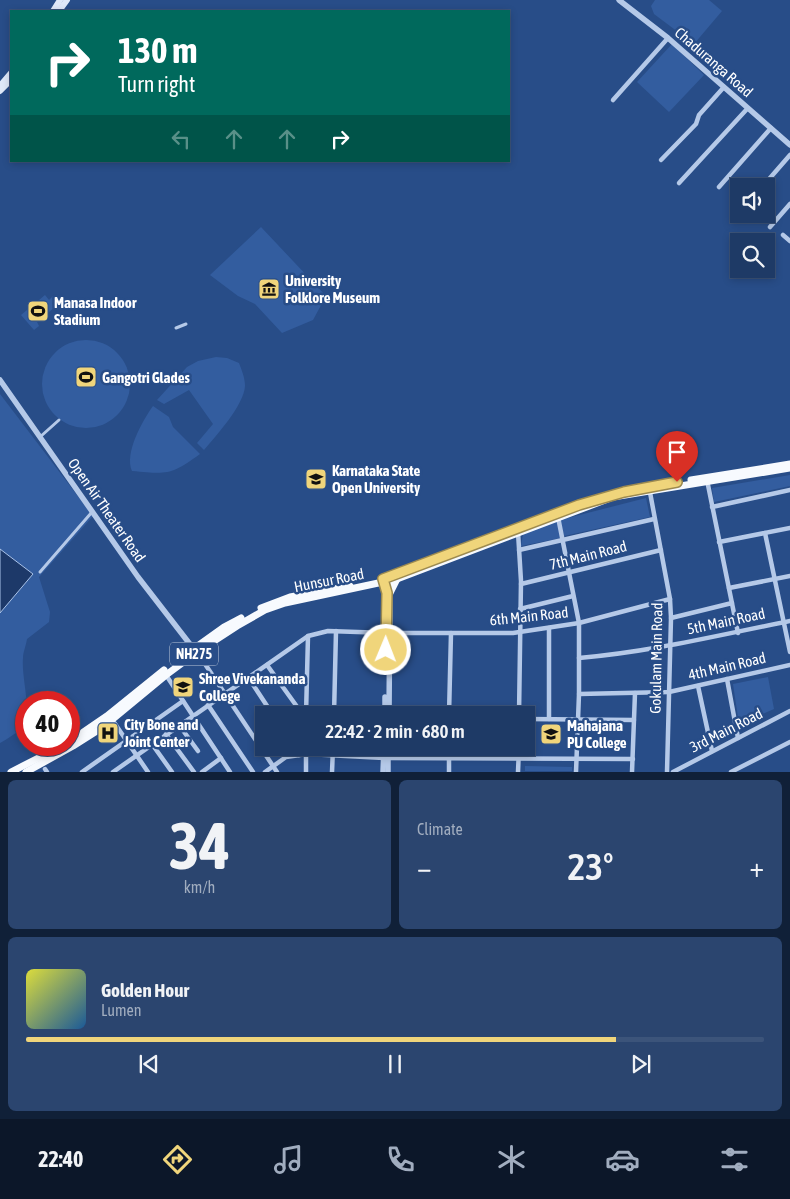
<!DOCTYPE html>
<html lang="en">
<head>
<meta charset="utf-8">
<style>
	body { margin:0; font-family:"Asap Condensed",sans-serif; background:#2b456f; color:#f1f3f6; height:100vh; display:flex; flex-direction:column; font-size:19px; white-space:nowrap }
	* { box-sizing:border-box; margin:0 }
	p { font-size:16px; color:#a1adbf }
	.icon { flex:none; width:28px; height:28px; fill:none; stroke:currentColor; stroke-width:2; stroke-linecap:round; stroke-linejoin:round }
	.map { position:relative; height:772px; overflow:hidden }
	.drawer { display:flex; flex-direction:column; gap:8px; padding:8px; background:#102038; flex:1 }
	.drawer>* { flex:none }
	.hud { position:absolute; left:10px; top:10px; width:500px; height:152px; border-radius:0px; box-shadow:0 2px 8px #0003,0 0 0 1px #3c547a; background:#00695c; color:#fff; overflow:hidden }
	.fabs { position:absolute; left:730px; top:178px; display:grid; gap:10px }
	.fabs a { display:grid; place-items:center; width:45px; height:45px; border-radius:0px; background:#1e3a66; box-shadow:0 2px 8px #0003,0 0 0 1px #3c547a; font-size:25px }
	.speed { position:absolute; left:15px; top:691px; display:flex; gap:10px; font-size:25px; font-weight:700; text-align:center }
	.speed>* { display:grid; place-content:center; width:65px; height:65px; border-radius:50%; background:#1e3a66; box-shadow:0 2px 8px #0003,0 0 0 1px #3c547a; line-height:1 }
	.speed .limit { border:8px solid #d22; background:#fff; color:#111 }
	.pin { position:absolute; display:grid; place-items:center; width:42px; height:42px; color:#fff; margin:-51px -21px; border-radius:50% 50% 50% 0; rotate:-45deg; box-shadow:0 0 5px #0007 }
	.pin .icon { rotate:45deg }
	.me { position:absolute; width:55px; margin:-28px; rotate:1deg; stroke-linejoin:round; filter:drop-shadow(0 0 4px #0008) }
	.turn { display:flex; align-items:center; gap:18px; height:105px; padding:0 25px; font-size:22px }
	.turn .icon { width:65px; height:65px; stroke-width:2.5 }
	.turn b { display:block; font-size:35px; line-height:42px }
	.lanes { display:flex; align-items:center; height:48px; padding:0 25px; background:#0003; justify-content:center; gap:25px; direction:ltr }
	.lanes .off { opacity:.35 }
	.big { font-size:38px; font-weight:600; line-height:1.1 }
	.drawer .tile { flex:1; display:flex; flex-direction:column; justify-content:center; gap:8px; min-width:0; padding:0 18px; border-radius:8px; background:#2b456f }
	.drawer .dial { align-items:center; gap:0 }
	.dial b { font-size:65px; line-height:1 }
	.song { display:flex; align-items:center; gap:15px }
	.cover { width:60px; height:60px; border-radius:8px; background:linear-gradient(135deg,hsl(60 70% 55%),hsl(210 70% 35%)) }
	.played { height:5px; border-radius:2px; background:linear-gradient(90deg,#f0d57b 80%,#3c547a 80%) }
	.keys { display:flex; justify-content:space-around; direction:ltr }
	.heat { display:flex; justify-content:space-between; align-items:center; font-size:28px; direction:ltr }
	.drawer .tiles { flex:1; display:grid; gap:8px; grid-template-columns:1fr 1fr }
	.tile:last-child { grid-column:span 2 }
	.trip { position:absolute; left:255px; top:706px; width:280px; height:50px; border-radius:0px; background:#1e3a66; box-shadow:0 2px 8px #0003,0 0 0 1px #3c547a; font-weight:600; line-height:50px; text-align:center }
	.dock { display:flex; height:80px; justify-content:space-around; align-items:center; background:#0c1729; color:#a1adbf }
	.dock .icon { width:35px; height:35px }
	.dock .active { color:#f0d57b }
	.dock b { font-size:22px; color:#f1f3f6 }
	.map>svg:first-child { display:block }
	.green { fill:#335d9f }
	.water { fill:#1d3969; stroke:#aac3e9 }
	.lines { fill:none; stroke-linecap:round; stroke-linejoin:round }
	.pedestrian { stroke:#b5c9e8; stroke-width:3 }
	.minor { stroke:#b5c9e8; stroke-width:4.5 }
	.tertiary { stroke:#b5c9e8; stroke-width:5.5 }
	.secondary { stroke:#dfe8f8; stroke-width:6 }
	.primary { stroke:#f7fafe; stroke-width:7 }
	.route-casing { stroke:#9c8a50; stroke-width:12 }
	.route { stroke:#f0d57b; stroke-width:9 }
	.labels { text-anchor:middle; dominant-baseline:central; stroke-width:5; stroke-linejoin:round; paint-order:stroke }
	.shield { fill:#284d88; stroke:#becadb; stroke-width:1 }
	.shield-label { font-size:14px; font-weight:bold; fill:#fff }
	.street-label { font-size:15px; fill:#fff; stroke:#284d88 }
	.poi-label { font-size:15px; font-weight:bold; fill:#fff; stroke:#284d88; text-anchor:start }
</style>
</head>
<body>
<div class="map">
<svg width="790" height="772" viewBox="0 0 790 772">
	<rect width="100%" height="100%" fill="#284d88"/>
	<g class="green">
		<path d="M655,0h54l13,11 -28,33 -40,-30 -3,-8z"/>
		<path d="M672,44l32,31 -35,37 -32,-30z"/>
		<path d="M261,227l65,69 -13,24 -31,13 -27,-29 -17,-8 -28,-21z"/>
		<path d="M45,295l4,5 4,-4 3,4 -4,3 3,4 -18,15 2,4 -5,4 -13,-15z"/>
		<circle cx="86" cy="384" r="44"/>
		<path d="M216,357l11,1 12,5c3,8 6,15 6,23 -1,19 -29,50 -41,64l-7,-7 16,-19 -24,-34 -25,14 -7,-4 30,-33 11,-6z"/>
		<path d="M0,394l93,122 -54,61 11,35 -1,10 -22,17c-1,7 -4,13 -4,19 -2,20 10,54 -1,69 -5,6 -15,12 -22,16v-130l33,-39 -33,-25z"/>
		<path d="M153,406l16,11 4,10 27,27c-30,22 -33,20 -68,17 -8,-18 11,-51 21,-65z"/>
		<path d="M790,475v11l-76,16 -2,-14z"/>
		<path d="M646,498l4,19 -86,19 -4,-16z"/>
		<path d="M557,521l4,17 -40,8 2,-12z"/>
		<path d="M768,677l6,32 -35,15 -6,-40z"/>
		<path d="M525,766l47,1v4h-47z"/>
	</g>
	<path class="water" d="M0,549l33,25 -33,39z"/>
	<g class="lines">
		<g class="pedestrian">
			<path d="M176,328l10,-4"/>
			<path d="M40,437l19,-17"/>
			<path d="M40,572l52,-60"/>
		</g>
		<g class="minor">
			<path d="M613,100l55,-62"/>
			<path d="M661,160l35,-36 3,-9 25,-28"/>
			<path d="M679,183l68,-74"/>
			<path d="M763,186l27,-31"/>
			<path d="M719,187l52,-59"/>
			<path d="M770,227l20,-23"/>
			<path d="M783,235l7,6"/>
			<path d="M707,480l31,153"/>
			<path d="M649,487l21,112 1,19 -4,154"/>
			<path d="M712,507l78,-17"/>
			<path d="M558,517l21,106v71l-3,78"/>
			<path d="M518,532l3,49 -2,134"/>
			<path d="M765,533l25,119"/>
			<path d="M719,542l71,-14"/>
			<path d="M519,550l135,-31"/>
			<path d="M521,584l140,-34"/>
			<path d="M729,588l61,-12"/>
			<path d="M520,609l53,-13"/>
			<path d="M671,618l61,-15"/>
			<path d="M197,652l80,120"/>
			<path d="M579,658c72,-6 140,-23 211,-37"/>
			<path d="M267,665l36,50"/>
			<path d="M166,675l64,97"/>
			<path d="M248,677l25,38"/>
			<path d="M727,679l11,59"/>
			<path d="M698,686l14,65"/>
			<path d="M579,694l90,-2 121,-27"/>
			<path d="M208,705l45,67"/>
			<path d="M306,715l2,-79"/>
			<path d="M334,715l2,-84"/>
			<path d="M449,715l2,-82"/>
			<path d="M111,718l37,54"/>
			<path d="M526,719l108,1"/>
			<path d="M549,719v-91"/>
			<path d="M179,725l19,26"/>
			<path d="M166,734l28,38"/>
			<path d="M152,744l20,28"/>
			<path d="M294,748l5,7"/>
			<path d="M449,748v24"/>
			<path d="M45,769l2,3"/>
			<path d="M82,772l101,-71"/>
			<path d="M113,772l195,-136 20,-5 59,2h126l66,-10 91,-24"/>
			<path d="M202,772l19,-14"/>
			<path d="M265,772l21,-15 21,-3 77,4 249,1"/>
			<path d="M306,772v-24"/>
			<path d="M332,772l1,-24"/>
			<path d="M518,772l1,-24"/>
			<path d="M632,772l3,-79"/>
			<path d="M673,772l117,-61"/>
			<path d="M731,772l59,-30"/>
		</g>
		<g class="tertiary">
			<path d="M619,0l49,38 122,107"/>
			<path d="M0,380l138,197 58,75"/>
			<path d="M389,578l1,15 -1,122"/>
			<path d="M383,579l4,19"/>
			<path d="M385,715v-18"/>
			<path d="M383,772l1,-24"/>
			<path d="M388,772v-24"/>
		</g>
		<g class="secondary">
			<path d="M53,11l7,-11"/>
			<path d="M59,11l8,-11"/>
			<path d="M0,86l11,-13"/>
			<path d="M0,91l11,-11"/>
		</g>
		<g class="primary">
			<path d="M691,480l99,-16"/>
			<path d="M434,561l62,-25"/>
			<path d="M390,593l7,-14"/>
			<path d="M261,608l29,-11 60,-11"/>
			<path d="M175,662l49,-35 17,-9"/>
			<path d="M69,742l38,-26 57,-46"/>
			<path d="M11,772l53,-27"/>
			<path d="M26,772l47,-26 30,-19 63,-52 31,-23 40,-26 28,-16 20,-7 112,-24 216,-82 177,-29"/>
		</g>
	</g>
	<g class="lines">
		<g class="route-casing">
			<path id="route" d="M386,650l1,-57 -4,-14 196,-74 45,-13 53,-10"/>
		</g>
		<use href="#route" class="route"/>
	</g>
	<defs>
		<g id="museum-square" transform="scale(1.125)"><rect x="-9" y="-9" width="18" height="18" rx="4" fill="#f0d57b" stroke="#284d88"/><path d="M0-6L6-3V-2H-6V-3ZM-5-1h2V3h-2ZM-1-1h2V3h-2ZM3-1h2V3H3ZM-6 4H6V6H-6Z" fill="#111"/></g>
		<g id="stadium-square" transform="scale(1.125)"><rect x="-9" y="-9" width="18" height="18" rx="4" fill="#f0d57b" stroke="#284d88"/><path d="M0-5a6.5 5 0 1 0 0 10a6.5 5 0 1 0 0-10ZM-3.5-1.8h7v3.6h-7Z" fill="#111"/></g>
		<g id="university-square" transform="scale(1.125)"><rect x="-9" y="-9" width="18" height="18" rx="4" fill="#f0d57b" stroke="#284d88"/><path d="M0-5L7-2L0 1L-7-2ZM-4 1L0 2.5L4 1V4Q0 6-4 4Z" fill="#111"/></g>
		<g id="hospital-square" transform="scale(1.125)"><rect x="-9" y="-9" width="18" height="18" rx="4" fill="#f0d57b" stroke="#284d88"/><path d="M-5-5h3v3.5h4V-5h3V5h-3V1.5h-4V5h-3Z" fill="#111"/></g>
	</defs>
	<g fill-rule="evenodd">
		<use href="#museum-square" x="269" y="289"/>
		<use href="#stadium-square" x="38" y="311"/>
		<use href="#stadium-square" x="86" y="377"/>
		<use href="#university-square" x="316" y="479"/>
		<use href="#university-square" x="183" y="687"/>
		<use href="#hospital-square" x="108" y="733"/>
		<use href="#university-square" x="551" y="734"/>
	</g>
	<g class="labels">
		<rect class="shield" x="170" y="642.5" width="48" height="23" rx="4"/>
		<g class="shield-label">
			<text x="194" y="654">NH275</text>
		</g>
		<g class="street-label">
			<text transform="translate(714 62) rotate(41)">Chaduranga Road</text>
			<text transform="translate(107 510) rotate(55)">Open Air Theater Road</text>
			<text transform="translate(588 555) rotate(-14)">7th Main Road</text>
			<text transform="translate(329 580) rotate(-11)">Hunsur Road</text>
			<text transform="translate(529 616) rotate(-6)">6th Main Road</text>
			<text transform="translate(726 621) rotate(-12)">5th Main Road</text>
			<text transform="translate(656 658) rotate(-89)">Gokulam Main Road</text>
			<text transform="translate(727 666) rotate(-13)">4th Main Road</text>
			<text transform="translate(726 730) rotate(-27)">3rd Main Road</text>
		</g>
		<g class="poi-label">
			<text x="285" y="280">University<tspan x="285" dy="17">Folklore Museum</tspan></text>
			<text x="54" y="302">Manasa Indoor<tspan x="54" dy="17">Stadium</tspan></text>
			<text x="102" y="377">Gangotri Glades</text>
			<text x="332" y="470">Karnataka State<tspan x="332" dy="17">Open University</tspan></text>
			<text x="199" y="678">Shree Vivekananda<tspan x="199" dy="17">College</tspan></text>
			<text x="124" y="724">City Bone and<tspan x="124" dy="17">Joint Center</tspan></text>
			<text x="567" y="725">Mahajana<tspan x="567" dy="17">PU College</tspan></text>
		</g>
	</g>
</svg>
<div class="fabs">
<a><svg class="icon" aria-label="sound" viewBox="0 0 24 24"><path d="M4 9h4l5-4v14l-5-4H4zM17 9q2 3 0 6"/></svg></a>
<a><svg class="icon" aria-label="search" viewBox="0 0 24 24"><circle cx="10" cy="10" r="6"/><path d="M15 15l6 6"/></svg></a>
</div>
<div class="speed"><div class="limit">40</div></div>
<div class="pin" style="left:677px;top:482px;background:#d93025"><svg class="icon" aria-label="arrive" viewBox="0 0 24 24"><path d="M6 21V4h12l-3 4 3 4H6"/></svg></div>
<svg class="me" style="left:386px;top:650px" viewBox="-20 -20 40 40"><circle r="17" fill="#f0d57b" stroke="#fff" stroke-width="3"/><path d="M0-11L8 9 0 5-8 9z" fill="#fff"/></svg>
<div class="trip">22:42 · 2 min · 680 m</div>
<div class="hud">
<div class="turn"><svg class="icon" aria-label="right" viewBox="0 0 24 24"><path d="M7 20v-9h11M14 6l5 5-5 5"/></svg><div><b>130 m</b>Turn right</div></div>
<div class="lanes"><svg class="icon off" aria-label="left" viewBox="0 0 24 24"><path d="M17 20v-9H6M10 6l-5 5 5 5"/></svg><svg class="icon off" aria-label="ahead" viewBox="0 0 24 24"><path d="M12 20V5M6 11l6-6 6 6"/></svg><svg class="icon off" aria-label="ahead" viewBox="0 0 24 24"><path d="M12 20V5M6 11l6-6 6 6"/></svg><svg class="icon" aria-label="right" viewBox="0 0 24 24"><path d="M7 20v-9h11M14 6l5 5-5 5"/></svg></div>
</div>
</div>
<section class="drawer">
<div class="tiles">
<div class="tile dial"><b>34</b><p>km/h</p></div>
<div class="tile"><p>Climate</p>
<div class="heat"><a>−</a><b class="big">23°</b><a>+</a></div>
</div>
<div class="tile">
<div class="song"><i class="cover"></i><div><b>Golden Hour</b><p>Lumen</p></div></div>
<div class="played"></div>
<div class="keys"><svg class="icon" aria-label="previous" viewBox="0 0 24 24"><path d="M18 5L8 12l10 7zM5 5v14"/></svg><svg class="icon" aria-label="pause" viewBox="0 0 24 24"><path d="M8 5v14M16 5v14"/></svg><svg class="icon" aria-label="next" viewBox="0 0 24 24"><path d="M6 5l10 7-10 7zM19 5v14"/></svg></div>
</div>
</div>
</section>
<nav class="dock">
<b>22:40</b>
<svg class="icon active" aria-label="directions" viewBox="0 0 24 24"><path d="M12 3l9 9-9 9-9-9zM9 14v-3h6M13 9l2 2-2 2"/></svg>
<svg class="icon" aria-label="music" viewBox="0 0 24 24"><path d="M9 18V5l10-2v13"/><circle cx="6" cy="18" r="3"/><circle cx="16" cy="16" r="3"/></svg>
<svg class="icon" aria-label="phone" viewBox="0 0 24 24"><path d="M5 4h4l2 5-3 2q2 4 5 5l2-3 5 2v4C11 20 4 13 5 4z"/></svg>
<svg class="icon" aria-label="climate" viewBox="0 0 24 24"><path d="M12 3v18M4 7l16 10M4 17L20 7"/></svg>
<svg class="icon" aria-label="car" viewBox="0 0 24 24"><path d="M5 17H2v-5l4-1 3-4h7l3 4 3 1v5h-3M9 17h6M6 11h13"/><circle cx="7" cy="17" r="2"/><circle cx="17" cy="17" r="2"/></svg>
<svg class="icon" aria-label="filters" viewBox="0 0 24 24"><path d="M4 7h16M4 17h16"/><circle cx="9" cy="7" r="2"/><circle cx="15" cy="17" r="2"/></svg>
</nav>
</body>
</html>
